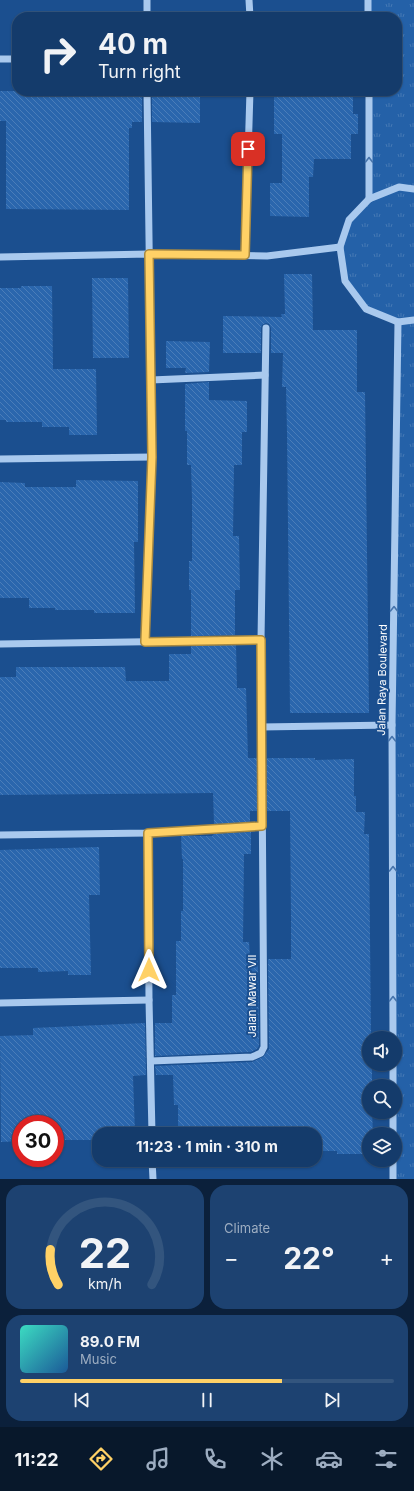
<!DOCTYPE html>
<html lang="en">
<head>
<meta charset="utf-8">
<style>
	body { margin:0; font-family:Inter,sans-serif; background:#1d4271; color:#f1f3f6; height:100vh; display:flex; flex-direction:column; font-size:15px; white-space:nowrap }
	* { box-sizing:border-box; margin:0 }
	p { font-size:13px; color:#9dadc1 }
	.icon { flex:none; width:22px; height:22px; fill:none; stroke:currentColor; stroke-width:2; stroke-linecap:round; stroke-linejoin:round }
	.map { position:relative; height:1179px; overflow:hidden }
	.drawer { display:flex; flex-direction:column; gap:6px; padding:6px; background:#0b203b; flex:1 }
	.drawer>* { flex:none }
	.guide { position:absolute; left:12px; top:12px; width:390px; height:84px; border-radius:16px; box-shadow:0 1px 3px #0004,0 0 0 1px #33557e; background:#143b6b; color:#f1f3f6; overflow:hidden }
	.controls { position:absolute; left:362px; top:1031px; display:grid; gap:8px }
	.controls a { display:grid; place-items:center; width:40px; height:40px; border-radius:50%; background:#143b6b; box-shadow:0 1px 3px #0004,0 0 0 1px #33557e; font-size:20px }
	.speed { position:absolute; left:12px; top:1115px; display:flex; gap:8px; font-size:20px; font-weight:700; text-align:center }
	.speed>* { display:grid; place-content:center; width:52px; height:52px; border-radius:50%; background:#143b6b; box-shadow:0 1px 3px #0004,0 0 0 1px #33557e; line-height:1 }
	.speed .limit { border:6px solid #d22; background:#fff; color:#111 }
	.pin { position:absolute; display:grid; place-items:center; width:34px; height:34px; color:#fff; margin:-17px; border-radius:8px; box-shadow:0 2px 6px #0006 }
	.me { position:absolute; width:44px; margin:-22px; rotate:0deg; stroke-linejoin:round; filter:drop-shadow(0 0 3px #0008) }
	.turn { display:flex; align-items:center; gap:14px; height:84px; padding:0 20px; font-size:18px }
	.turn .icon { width:52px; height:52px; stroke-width:2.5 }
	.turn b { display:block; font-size:28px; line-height:34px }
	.big { font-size:30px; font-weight:700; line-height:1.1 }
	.drawer .card { flex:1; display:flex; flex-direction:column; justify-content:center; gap:6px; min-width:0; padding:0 14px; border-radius:16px; background:#1d4271 }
	.drawer .dial { align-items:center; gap:0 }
	.dial svg { height:104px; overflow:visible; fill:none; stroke:#33557e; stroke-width:7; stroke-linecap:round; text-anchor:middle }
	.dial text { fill:#f1f3f6; stroke:none }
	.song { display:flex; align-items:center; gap:12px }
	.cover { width:48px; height:48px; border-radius:6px; background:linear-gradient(135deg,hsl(170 70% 55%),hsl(210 70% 35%)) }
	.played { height:4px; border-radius:2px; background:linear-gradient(90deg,#ffd166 70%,#33557e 70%) }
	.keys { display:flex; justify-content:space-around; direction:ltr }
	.heat { display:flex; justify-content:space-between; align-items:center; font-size:22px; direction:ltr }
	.drawer .tiles { flex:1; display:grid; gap:6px; grid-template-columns:1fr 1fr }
	.card:last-child { grid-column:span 2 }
	.trip { position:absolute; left:92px; top:1127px; width:230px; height:40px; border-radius:16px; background:#143b6b; box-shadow:0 1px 3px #0004,0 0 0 1px #33557e; font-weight:700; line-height:40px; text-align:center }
	.dock { display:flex; height:64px; justify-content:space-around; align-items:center; background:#08182b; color:#9dadc1 }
	.dock .icon { width:28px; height:28px }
	.dock .on { color:#ffd166 }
	.dock b { font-size:18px; color:#f1f3f6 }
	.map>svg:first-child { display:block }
	.grass { fill:url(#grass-tufts) }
	.building { fill:url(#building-back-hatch) }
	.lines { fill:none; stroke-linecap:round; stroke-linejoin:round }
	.minor { stroke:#a9c9ee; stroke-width:7 }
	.oneway { stroke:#4674ac }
	.route-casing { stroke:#a68842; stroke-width:10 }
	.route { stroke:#ffd166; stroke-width:7 }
	.labels { text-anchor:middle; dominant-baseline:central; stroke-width:4; stroke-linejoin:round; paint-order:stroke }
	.street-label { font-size:11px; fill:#fff; stroke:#1b4f8f }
</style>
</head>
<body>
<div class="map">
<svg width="414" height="1179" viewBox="0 0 414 1179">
	<defs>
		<pattern id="grass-tufts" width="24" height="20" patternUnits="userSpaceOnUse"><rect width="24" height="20" fill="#2461a8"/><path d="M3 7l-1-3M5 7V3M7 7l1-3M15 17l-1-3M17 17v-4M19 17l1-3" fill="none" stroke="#4579b5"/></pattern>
		<pattern id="building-back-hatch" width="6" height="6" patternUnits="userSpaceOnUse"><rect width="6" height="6" fill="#2a66ad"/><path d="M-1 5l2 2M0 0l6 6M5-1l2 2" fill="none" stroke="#4a7db9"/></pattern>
	</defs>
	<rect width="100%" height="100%" fill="#1b4f8f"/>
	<path class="grass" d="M368,0h46v1179h-21l2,-19v-122h-2l5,-716 -32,-13 -21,-28 -5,-34 9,-27 20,-21v-108h28v-74h-29z"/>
	<g class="building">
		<path d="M0,91l142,1v30h-10v6h-3v82l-123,-1v-88h-6z"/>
		<path d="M274,91h79v23h5v20h-7v25h-37l-1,18h-4v40l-39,-1v-33h12v-49h-8z"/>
		<path d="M152,92l48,1v30l-48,-1z"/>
		<path d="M284,274h28l1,56h44v62h8l4,321h-79l-3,-280 -1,-46h-4l1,-34h-12v-25l-2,-4 -3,-1 -4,2 -1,3v25h-38v-37l59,1 -1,-3h4z"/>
		<path d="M92,278h36l1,80h-36z"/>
		<path d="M21,286h31l1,83h43l1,66h-28v-8h-27v-5h-36v-2h-6v-132h21z"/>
		<path d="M166,341l44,1 -1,30 -24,1 1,-5h-20z"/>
		<path d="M209,382v18l38,1v31h-5v33h-8l-1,71h6l1,54h-5v45l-44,1v-46h-2v-29h3v-62l-1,-34h-4v-34h-2v-47z"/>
		<path d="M76,480l62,1v61h-4l1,71h-41v-3h-39v-2h-26v-10h-29v-116l25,1v4h51z"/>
		<path d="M236,645l1,43h9l2,70h9v53h-7v11l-36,2 -1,-31 -213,2v-118h16v-10h109l1,14h43v-27h22v-8z"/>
		<path d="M267,758h48v2l39,-1v37h2v16h9l-1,22h5l2,204h-2v26h3v22h-3v26h3l1,22h-4v20h-32v-3h-22v-17h-137v-29h-4l-1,-30h-17l-1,-9 97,-4 11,-5 6,-8 -1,-90h23v-42l-1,-106h-23z"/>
		<path d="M251,832v22h-7l-1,88h6l1,17h8l1,87 -2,3 -6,3 -96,4v-33h17v-28h4v-54h5v-30h2v-52h-1l-1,-23h31l2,-2z"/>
		<path d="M99,847l1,48h-11l2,80h-23v-4l-30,1v-4h-38v-118z"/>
		<path d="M145,1023l1,52 -13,1 2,58h-42l1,6h-39v-16h-34v17l-20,1 -1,-106 33,-1v-7z"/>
	</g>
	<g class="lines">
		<g class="minor">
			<path d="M147,0v17"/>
			<path d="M249,0l1,17"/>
			<path d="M368,0v17"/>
			<path d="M0,59h17"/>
			<path d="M369,91v108"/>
			<path d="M414,189l-15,-2 -30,12 -20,21 -9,27 5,34 21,28 32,13 16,-2"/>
			<path d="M245,255l5,-164"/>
			<path d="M0,257l149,-3 118,2 73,-9"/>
			<path d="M151,380l114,-5"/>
			<path d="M0,459l152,-2"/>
			<path d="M145,642l7,-185 -5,-366"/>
			<path d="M0,644l261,-4"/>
			<path d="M261,727l131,-2"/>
			<path d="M148,833l1,167 3,134"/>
			<path d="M0,835l148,-2 114,-7"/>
			<path d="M0,1003l149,-3"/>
			<path d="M393,1038l-1,-313 6,-403"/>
			<path d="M151,1061l101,-4 9,-4 3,-6 -3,-407 5,-312"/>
			<path d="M393,1064v22"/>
			<path d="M393,1112v22"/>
			<path d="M152,1160l1,19"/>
			<path d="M393,1160v19"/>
		</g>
	</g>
	<defs><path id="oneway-chevron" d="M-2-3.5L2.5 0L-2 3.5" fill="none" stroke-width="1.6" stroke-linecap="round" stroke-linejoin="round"/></defs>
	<g class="oneway">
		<use href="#oneway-chevron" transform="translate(369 160) rotate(-90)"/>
		<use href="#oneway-chevron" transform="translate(394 609) rotate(-89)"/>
		<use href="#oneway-chevron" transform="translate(392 739) rotate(-90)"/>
		<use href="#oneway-chevron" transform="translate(393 869) rotate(-90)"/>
		<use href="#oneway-chevron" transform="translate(393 999) rotate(-90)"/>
	</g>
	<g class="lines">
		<g class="route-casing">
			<path id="route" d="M149,970l-1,-137 114,-7 -1,-186 -116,2 7,-185 -3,-203 96,1 3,-106"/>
		</g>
		<use href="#route" class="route"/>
	</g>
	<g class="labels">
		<g class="street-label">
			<text transform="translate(382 680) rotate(-89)">Jalan Raya Boulevard</text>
			<text transform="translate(252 996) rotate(-90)">Jalan Mawar VII</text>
		</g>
	</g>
</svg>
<div class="controls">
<a><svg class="icon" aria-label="sound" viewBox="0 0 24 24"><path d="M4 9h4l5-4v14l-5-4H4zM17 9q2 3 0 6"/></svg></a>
<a><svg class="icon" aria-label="search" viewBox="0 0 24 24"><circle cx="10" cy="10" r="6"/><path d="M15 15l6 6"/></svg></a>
<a><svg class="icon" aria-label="layers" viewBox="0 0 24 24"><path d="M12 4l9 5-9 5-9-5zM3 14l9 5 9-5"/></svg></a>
</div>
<div class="speed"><div class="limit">30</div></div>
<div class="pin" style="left:248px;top:149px;background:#d93025"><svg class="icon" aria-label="arrive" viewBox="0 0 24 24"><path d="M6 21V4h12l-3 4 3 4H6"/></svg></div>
<svg class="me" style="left:149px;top:970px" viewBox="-20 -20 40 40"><path d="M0-17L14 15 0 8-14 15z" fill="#ffd166" stroke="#fff" stroke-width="4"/></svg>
<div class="trip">11:23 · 1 min · 310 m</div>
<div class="guide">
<div class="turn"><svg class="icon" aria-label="right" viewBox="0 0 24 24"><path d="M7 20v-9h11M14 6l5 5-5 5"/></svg><div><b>40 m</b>Turn right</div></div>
</div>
</div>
<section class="drawer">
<div class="tiles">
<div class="card dial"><svg viewBox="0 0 100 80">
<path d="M14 69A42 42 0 1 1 86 69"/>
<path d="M14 69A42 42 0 0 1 8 42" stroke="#ffd166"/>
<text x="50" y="56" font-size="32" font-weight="700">22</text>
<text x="50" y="72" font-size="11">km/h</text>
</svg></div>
<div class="card"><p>Climate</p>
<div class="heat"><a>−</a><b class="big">22°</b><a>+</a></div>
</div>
<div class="card">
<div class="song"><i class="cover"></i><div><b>89.0 FM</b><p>Music</p></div></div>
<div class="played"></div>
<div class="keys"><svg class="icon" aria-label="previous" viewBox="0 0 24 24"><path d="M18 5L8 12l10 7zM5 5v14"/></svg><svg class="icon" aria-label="pause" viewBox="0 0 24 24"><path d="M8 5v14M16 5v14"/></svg><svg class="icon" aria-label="next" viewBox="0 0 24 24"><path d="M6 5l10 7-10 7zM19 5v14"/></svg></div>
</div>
</div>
</section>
<nav class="dock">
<b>11:22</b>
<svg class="icon on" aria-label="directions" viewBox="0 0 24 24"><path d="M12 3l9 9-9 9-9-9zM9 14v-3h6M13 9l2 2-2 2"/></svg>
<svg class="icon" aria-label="music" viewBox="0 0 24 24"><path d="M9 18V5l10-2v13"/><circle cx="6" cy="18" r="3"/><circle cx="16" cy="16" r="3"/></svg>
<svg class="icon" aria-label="phone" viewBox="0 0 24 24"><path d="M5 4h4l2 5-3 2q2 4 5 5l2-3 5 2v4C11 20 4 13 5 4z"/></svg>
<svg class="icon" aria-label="climate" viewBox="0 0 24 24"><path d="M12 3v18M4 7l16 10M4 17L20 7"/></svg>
<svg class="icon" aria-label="car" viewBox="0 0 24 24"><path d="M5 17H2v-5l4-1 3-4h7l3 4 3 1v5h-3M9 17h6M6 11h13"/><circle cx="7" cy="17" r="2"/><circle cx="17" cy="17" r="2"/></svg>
<svg class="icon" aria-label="filters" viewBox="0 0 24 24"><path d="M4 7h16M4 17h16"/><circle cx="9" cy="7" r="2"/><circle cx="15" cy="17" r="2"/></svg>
</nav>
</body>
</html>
